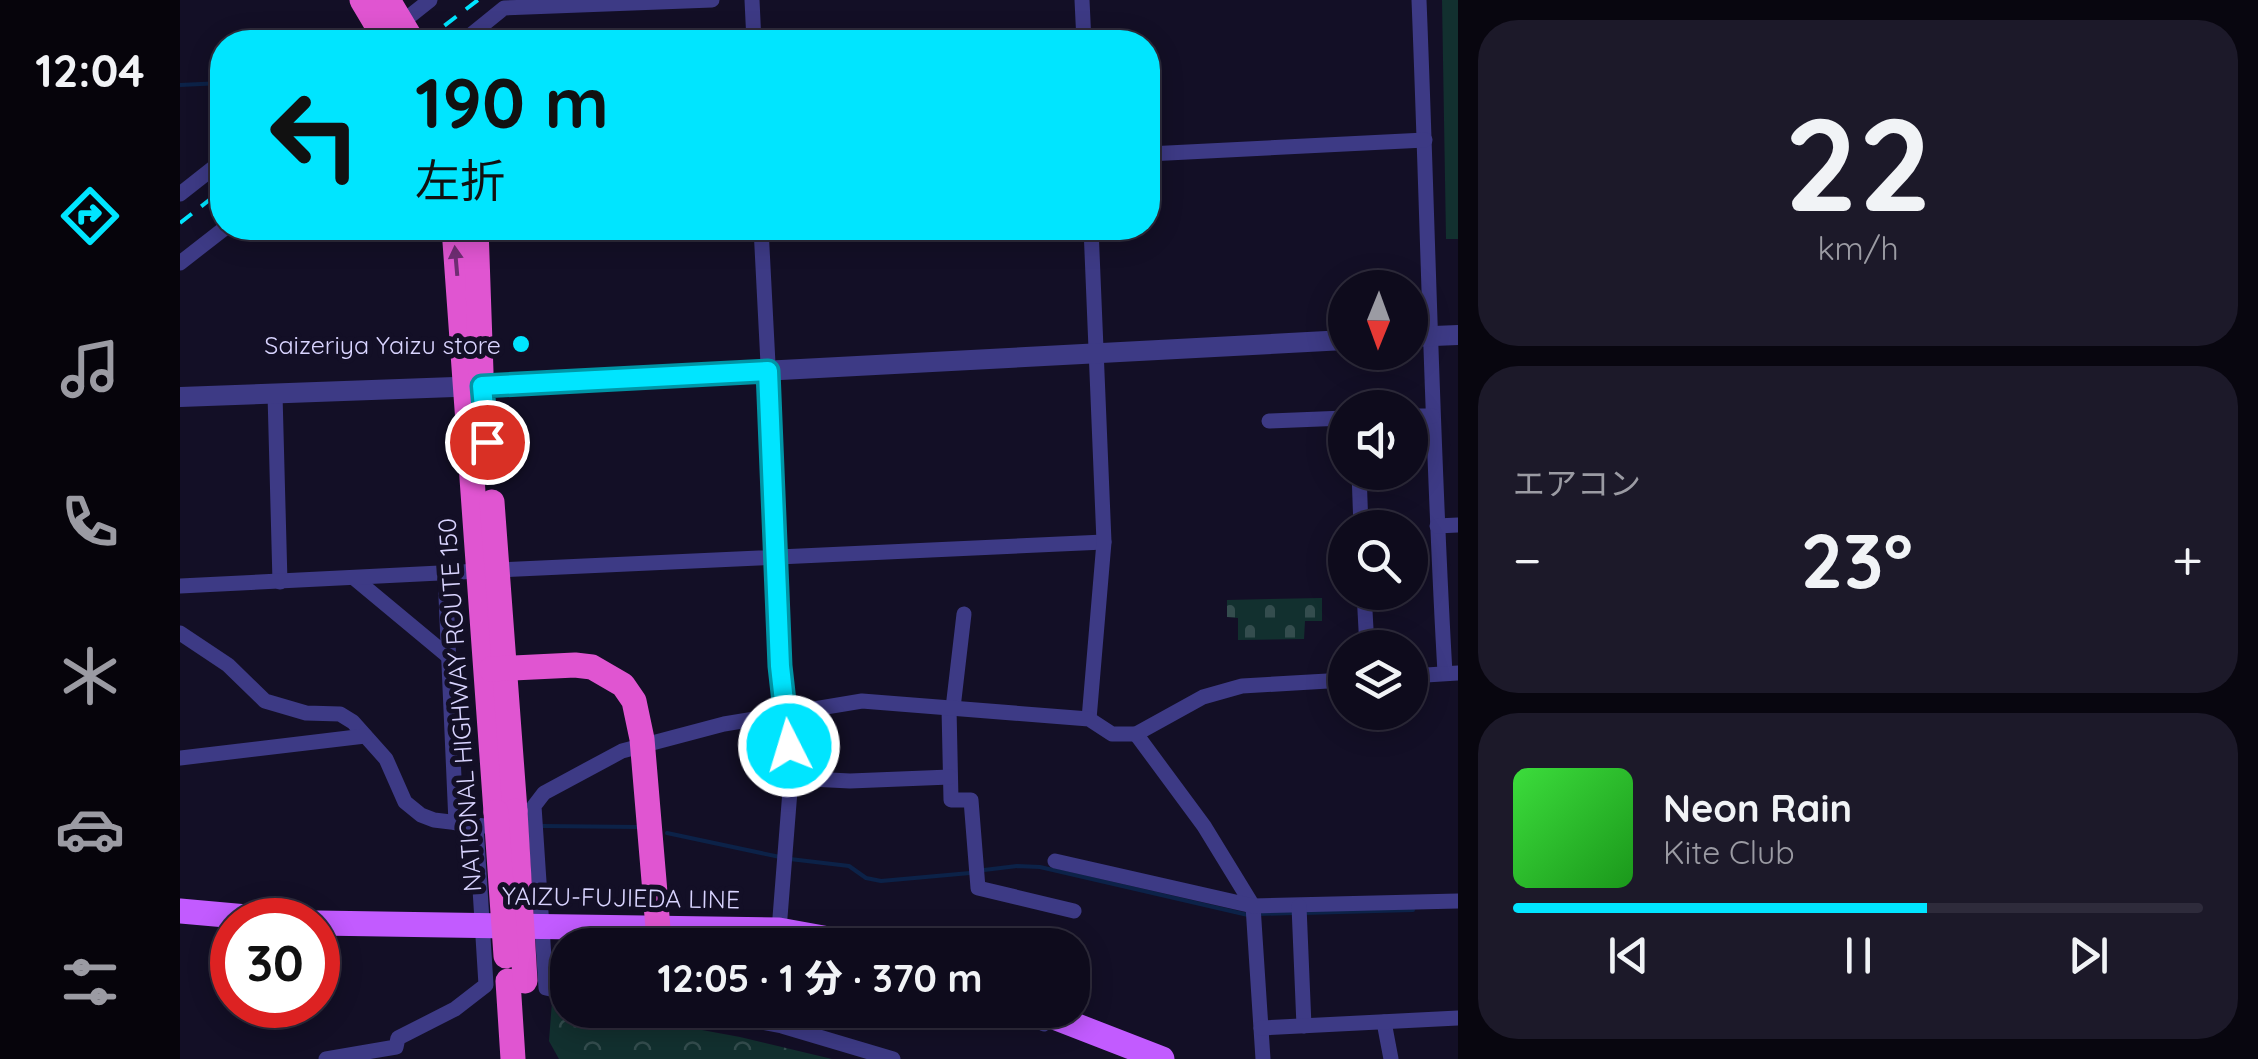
<!DOCTYPE html>
<html lang="ja">
<head>
<meta charset="utf-8">
<style>
	body { margin:0; font-family:Quicksand,"Noto Sans JP",sans-serif; background:#1c1929; color:#f1f3f6; height:100vh; display:flex; flex-direction:column; font-size:38px; white-space:nowrap }
	* { box-sizing:border-box; margin:0 }
	p { font-size:32px; color:#9b9ba3 }
	.icon { flex:none; width:55px; height:55px; fill:none; stroke:currentColor; stroke-width:2; stroke-linecap:round; stroke-linejoin:round }
	.map { position:relative; flex:1; overflow:hidden }
	.panel { display:flex; flex-direction:column; gap:20px; padding:20px; background:#08060f; width:800px }
	.panel>* { flex:none }
	.top-card { position:absolute; left:30px; top:30px; width:950px; height:210px; border-radius:40px; box-shadow:0 5px 25px #0003,0 0 0 2px #2e2b3b; background:#00e5ff; color:#111; overflow:hidden }
	.needle { width:65px; rotate:181deg }
	.tools { position:absolute; left:1148px; top:270px; display:grid; gap:20px }
	.tools a { display:grid; place-items:center; width:100px; height:100px; border-radius:50%; background:#0e0b1c; box-shadow:0 5px 25px #0003,0 0 0 2px #2e2b3b; font-size:50px }
	.speed { position:absolute; left:30px; top:898px; display:flex; gap:20px; font-size:50px; font-weight:700; text-align:center }
	.speed>* { display:grid; place-content:center; width:130px; height:130px; border-radius:50%; background:#0e0b1c; box-shadow:0 5px 25px #0003,0 0 0 2px #2e2b3b; line-height:1 }
	.speed .limit { border:15px solid #d22; background:#fff; color:#111 }
	.pin { position:absolute; display:grid; place-items:center; width:85px; height:85px; color:#fff; margin:-42px; border:5px solid #fff; border-radius:50%; box-shadow:0 2px 10px #0007 }
	.me { position:absolute; width:110px; margin:-55px; rotate:355deg; stroke-linejoin:round; filter:drop-shadow(0 0 8px #0008) }
	.turn { display:flex; align-items:center; gap:35px; height:210px; padding:0 40px; font-size:45px }
	.turn .icon { width:130px; height:130px; stroke-width:2.5 }
	.turn b { display:block; font-size:70px; line-height:85px }
	.big { font-size:75px; font-weight:800; line-height:1.1 }
	.panel .tile { flex:1; display:flex; flex-direction:column; justify-content:center; gap:15px; min-width:0; padding:0 35px; border-radius:40px; background:#1c1929 }
	.panel .dial { align-items:center; gap:0 }
	.dial b { font-size:130px; line-height:1 }
	.song { display:flex; align-items:center; gap:30px }
	.cover { width:120px; height:120px; border-radius:15px; background:linear-gradient(135deg,hsl(120 70% 55%),hsl(120 70% 35%)) }
	.played { height:10px; border-radius:5px; background:linear-gradient(90deg,#00e5ff 60%,#2e2b3b 60%) }
	.keys { display:flex; justify-content:space-around; direction:ltr }
	.heat { display:flex; justify-content:space-between; align-items:center; font-size:55px; direction:ltr }
	.trip { position:absolute; left:370px; top:928px; width:540px; height:100px; border-radius:40px; background:#0e0b1c; box-shadow:0 5px 25px #0003,0 0 0 2px #2e2b3b; font-weight:800; line-height:100px; text-align:center }
	main { display:flex; flex:1; min-height:0 }
	.dock { display:flex; flex-direction:column; width:180px; justify-content:space-around; align-items:center; background:#06040b; color:#9b9ba3 }
	.dock .icon { width:70px; height:70px }
	.dock .selected { color:#00e5ff }
	.dock b { font-size:45px; color:#f1f3f6 }
	.map>svg:first-child { display:block }
	.green { fill:#12302f }
	.forest { fill:url(#forest-crowns) }
	.cemetery { fill:url(#cemetery-stones) }
	.lines { fill:none; stroke-linecap:round; stroke-linejoin:round }
	.stream { stroke:#0c2248; stroke-width:4 }
	.minor { stroke:#3d3a85; stroke-width:15 }
	.tertiary { stroke:#3d3a85; stroke-width:20 }
	.primary { stroke:#c25bff; stroke-width:25 }
	.trunk { stroke:#e055d1; stroke-width:25 }
	.rail { stroke:#00e5ff; stroke-width:4; stroke-dasharray:15 12; stroke-linecap:butt }
	.trunk-bridge { stroke:#e055d1; stroke-width:25 }
	.oneway { fill:#6f2e73 }
	.route-casing { stroke:#0095a6; stroke-width:25 }
	.route { stroke:#00e5ff; stroke-width:18 }
	.poi-dot { fill:#00e5ff; stroke:#130f26; stroke-width:4 }
	.labels { text-anchor:middle; dominant-baseline:central; stroke-width:10; stroke-linejoin:round; paint-order:stroke }
	.poi-label { font-size:25px; fill:#d9d4ff; stroke:#130f26; text-anchor:end }
	.street-label { font-size:25px; fill:#d9d4ff; stroke:#130f26 }
</style>
</head>
<body>
<main>
<nav class="dock">
<b>12:04</b>
<svg class="icon selected" aria-label="directions" viewBox="0 0 24 24"><path d="M12 3l9 9-9 9-9-9zM9 14v-3h6M13 9l2 2-2 2"/></svg>
<svg class="icon" aria-label="music" viewBox="0 0 24 24"><path d="M9 18V5l10-2v13"/><circle cx="6" cy="18" r="3"/><circle cx="16" cy="16" r="3"/></svg>
<svg class="icon" aria-label="phone" viewBox="0 0 24 24"><path d="M5 4h4l2 5-3 2q2 4 5 5l2-3 5 2v4C11 20 4 13 5 4z"/></svg>
<svg class="icon" aria-label="climate" viewBox="0 0 24 24"><path d="M12 3v18M4 7l16 10M4 17L20 7"/></svg>
<svg class="icon" aria-label="car" viewBox="0 0 24 24"><path d="M5 17H2v-5l4-1 3-4h7l3 4 3 1v5h-3M9 17h6M6 11h13"/><circle cx="7" cy="17" r="2"/><circle cx="17" cy="17" r="2"/></svg>
<svg class="icon" aria-label="filters" viewBox="0 0 24 24"><path d="M4 7h16M4 17h16"/><circle cx="9" cy="7" r="2"/><circle cx="15" cy="17" r="2"/></svg>
</nav>
<div class="map">
<svg width="1278" height="1059" viewBox="0 0 1278 1059">
	<defs>
		<pattern id="forest-crowns" width="20" height="18" patternUnits="userSpaceOnUse" patternTransform="scale(2.5)"><rect width="20" height="18" fill="#12302f"/><path d="M2 6a3 3 0 1 1 6 0M12 15a3 3 0 1 1 6 0" fill="none" stroke="#344d4e"/></pattern>
		<pattern id="cemetery-stones" width="16" height="16" patternUnits="userSpaceOnUse" patternTransform="scale(2.5)"><rect width="16" height="16" fill="#12302f"/><path d="M2 7V4a2 2 0 0 1 4 0v3zM10 15v-3a2 2 0 0 1 4 0v3z" fill="#344d4e"/></pattern>
	</defs>
	<rect width="100%" height="100%" fill="#130f26"/>
	<path class="green" d="M1262,0h16v239h-12z"/>
	<path class="forest" d="M372,1002l15,3 1,5h25l147,27 92,22h-273l-10,-18z"/>
	<path class="cemetery" d="M1142,598v23h-17l-1,18 -66,1v-22l-11,-1v-17z"/>
	<g class="lines">
		<g class="stream">
			<path d="M0,85l42,-2"/>
			<path d="M363,826l95,1"/>
			<path d="M487,833l113,24"/>
			<path d="M610,859l59,7 17,12 15,3 89,-8"/>
			<path d="M804,870l33,-4 23,1 208,48"/>
			<path d="M1123,913l110,-3"/>
			<path d="M1078,914l35,-1"/>
		</g>
		<g class="minor">
			<path d="M572,0l2,42"/>
			<path d="M902,0l2,42"/>
			<path d="M1239,0c9,224 13,449 26,673"/>
			<path d="M221,23l29,-23"/>
			<path d="M282,42l42,-34 208,-8"/>
			<path d="M968,154l277,-14"/>
			<path d="M0,194l42,-33"/>
			<path d="M581,228l17,330 2,108 11,112 -12,152"/>
			<path d="M0,263l45,-35"/>
			<path d="M95,394l5,188"/>
			<path d="M1230,416h22"/>
			<path d="M1089,421l76,-3"/>
			<path d="M1179,472l2,56"/>
			<path d="M1257,526l21,-1"/>
			<path d="M318,570l606,-28"/>
			<path d="M265,574l11,249"/>
			<path d="M174,578l95,79"/>
			<path d="M0,586l300,-15"/>
			<path d="M1184,592l3,56"/>
			<path d="M0,633l48,32 37,36 41,12 34,1 13,8 33,37 19,43 16,13 13,5 67,8"/>
			<path d="M1230,676l48,-3"/>
			<path d="M769,708l2,92h20l7,88 96,23"/>
			<path d="M773,708l11,-94"/>
			<path d="M909,719l15,-177 -13,-314"/>
			<path d="M956,734l68,92 49,80 10,153"/>
			<path d="M0,758l185,-22"/>
			<path d="M611,778l59,3 100,-4"/>
			<path d="M875,861l198,45 205,-5"/>
			<path d="M1119,906l5,120"/>
			<path d="M388,993l-22,-5 -12,-182 10,-13 78,-42 102,-27 138,-23 227,18 23,15h24l67,-37 39,-11 103,-6"/>
			<path d="M518,1010l84,16 111,33"/>
			<path d="M833,1010l31,14"/>
			<path d="M1204,1022l7,37"/>
			<path d="M1081,1028l197,-10"/>
			<path d="M146,1059l70,-12 2,-9 57,-29 31,-24 -10,-160"/>
		</g>
		<g class="tertiary">
			<path d="M1230,337l48,-2"/>
			<path d="M0,397l302,-11 863,-46"/>
		</g>
		<g class="primary">
			<path d="M0,911l101,9"/>
			<path d="M138,923l461,7 83,15"/>
			<path d="M856,1010l126,49"/>
		</g>
		<g class="trunk">
			<path d="M182,0l25,42"/>
			<path d="M208,0l25,42"/>
			<path d="M274,228l42,584"/>
			<path d="M296,228l5,144"/>
			<path d="M312,502l23,309"/>
			<path d="M311,669l84,-4 17,2 31,18 11,16 8,38 16,189"/>
			<path d="M328,981l5,78"/>
		</g>
		<g class="rail">
			<path d="M243,42l55,-42"/>
			<path d="M0,223l42,-33"/>
		</g>
		<g class="trunk-bridge">
			<path d="M335,811l10,170"/>
			<path d="M316,812l10,144"/>
		</g>
	</g>
	<defs><path id="oneway-solid" d="M-6-.8H1V-3.2L6.5 0L1 3.2V.8H-6Z" transform="scale(2.5)"/></defs>
	<use class="oneway" href="#oneway-solid" transform="translate(276 261) rotate(-95)"/>
	<g class="lines">
		<g class="route-casing">
			<path id="route" d="M307,442l-5,-56 286,-15 12,295 9,80"/>
		</g>
		<use href="#route" class="route"/>
	</g>
	<circle class="poi-dot" cx="341" cy="344" r="10"/>
	<g class="labels">
		<g class="poi-label">
			<text x="321" y="344">Saizeriya Yaizu store</text>
		</g>
		<g class="street-label">
			<text transform="translate(279 705) rotate(-94)">NATIONAL HIGHWAY ROUTE 150</text>
			<text transform="translate(441 897) rotate(1)">YAIZU-FUJIEDA LINE</text>
		</g>
	</g>
</svg>
<div class="tools">
<a><svg class="needle" viewBox="-14 -14 28 28"><path d="M0-13l5 13h-10z" fill="#e53935"/><path d="M0 13l5-13h-10z" fill="#9b9ba3"/></svg></a>
<a><svg class="icon" aria-label="sound" viewBox="0 0 24 24"><path d="M4 9h4l5-4v14l-5-4H4zM17 9q2 3 0 6"/></svg></a>
<a><svg class="icon" aria-label="search" viewBox="0 0 24 24"><circle cx="10" cy="10" r="6"/><path d="M15 15l6 6"/></svg></a>
<a><svg class="icon" aria-label="layers" viewBox="0 0 24 24"><path d="M12 4l9 5-9 5-9-5zM3 14l9 5 9-5"/></svg></a>
</div>
<div class="speed"><div class="limit">30</div></div>
<div class="pin" style="left:307px;top:442px;background:#d93025"><svg class="icon" aria-label="arrive" viewBox="0 0 24 24"><path d="M6 21V4h12l-3 4 3 4H6"/></svg></div>
<svg class="me" style="left:609px;top:746px" viewBox="-20 -20 40 40"><circle r="17" fill="#00e5ff" stroke="#fff" stroke-width="3"/><path d="M0-11L8 9 0 5-8 9z" fill="#fff"/></svg>
<div class="trip">12:05 · 1 分 · 370 m</div>
<div class="top-card">
<div class="turn"><svg class="icon" aria-label="left" viewBox="0 0 24 24"><path d="M17 20v-9H6M10 6l-5 5 5 5"/></svg><div><b>190 m</b>左折</div></div>
</div>
</div>
<section class="panel">
<div class="tile dial"><b>22</b><p>km/h</p></div>
<div class="tile"><p>エアコン</p>
<div class="heat"><a>−</a><b class="big">23°</b><a>+</a></div>
</div>
<div class="tile">
<div class="song"><i class="cover"></i><div><b>Neon Rain</b><p>Kite Club</p></div></div>
<div class="played"></div>
<div class="keys"><svg class="icon" aria-label="previous" viewBox="0 0 24 24"><path d="M18 5L8 12l10 7zM5 5v14"/></svg><svg class="icon" aria-label="pause" viewBox="0 0 24 24"><path d="M8 5v14M16 5v14"/></svg><svg class="icon" aria-label="next" viewBox="0 0 24 24"><path d="M6 5l10 7-10 7zM19 5v14"/></svg></div>
</div>
</section>
</main>
</body>
</html>
